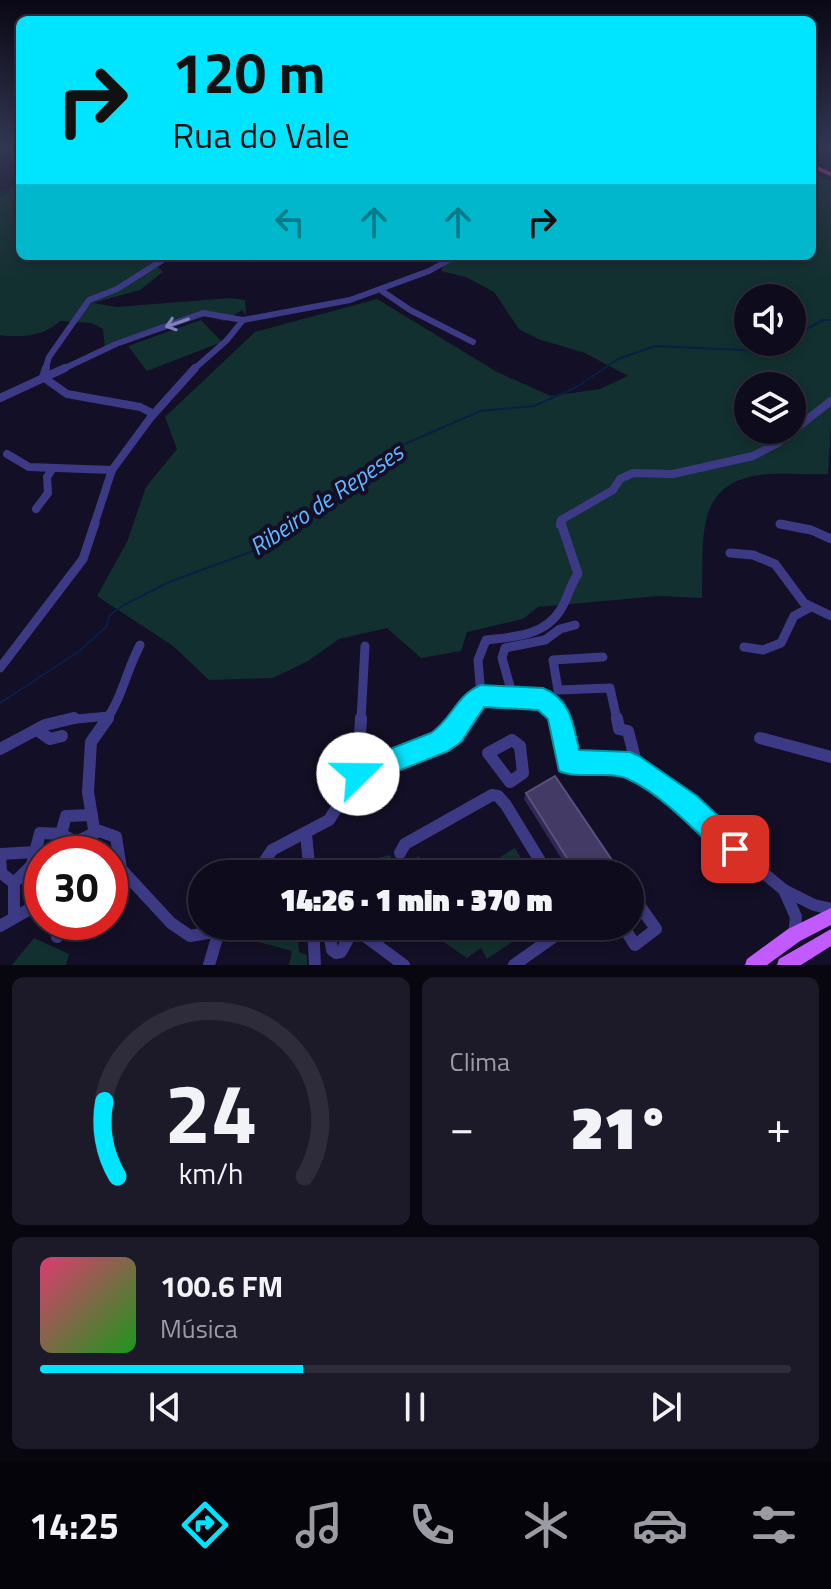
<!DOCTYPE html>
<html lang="pt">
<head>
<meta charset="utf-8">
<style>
	body { margin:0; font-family:"Titillium Web",sans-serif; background:#1c1929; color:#f1f3f6; height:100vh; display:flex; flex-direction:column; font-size:30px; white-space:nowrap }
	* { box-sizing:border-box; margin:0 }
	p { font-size:26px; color:#9b9ba3 }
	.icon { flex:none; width:44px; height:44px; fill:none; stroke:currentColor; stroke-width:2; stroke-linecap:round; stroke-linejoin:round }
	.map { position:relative; height:965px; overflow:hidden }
	.side { display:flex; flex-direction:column; gap:12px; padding:12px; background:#08060f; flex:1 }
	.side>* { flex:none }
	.banner { position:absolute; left:16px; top:16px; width:800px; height:244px; border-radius:12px; box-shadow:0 4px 12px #0003,0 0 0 2px #2e2b3b; background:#00e5ff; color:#111; overflow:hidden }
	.buttons { position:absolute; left:734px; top:284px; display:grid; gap:16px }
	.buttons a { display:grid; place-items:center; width:72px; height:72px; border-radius:50%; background:#0e0b1c; box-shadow:0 4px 12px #0003,0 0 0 2px #2e2b3b; font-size:40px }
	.speed { position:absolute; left:24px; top:836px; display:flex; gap:16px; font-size:40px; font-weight:700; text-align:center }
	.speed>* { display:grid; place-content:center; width:104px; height:104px; border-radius:50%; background:#0e0b1c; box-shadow:0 4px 12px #0003,0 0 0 2px #2e2b3b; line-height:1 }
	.speed .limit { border:12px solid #d22; background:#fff; color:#111 }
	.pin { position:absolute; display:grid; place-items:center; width:68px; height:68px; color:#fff; margin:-34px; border-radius:16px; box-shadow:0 4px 12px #0006 }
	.me { position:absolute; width:88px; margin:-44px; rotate:68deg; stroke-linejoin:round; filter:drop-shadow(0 0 6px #0008) }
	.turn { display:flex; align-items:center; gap:28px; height:168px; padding:0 24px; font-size:36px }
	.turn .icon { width:104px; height:104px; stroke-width:2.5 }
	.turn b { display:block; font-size:56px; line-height:68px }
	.lanes { display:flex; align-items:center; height:76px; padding:0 24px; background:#0003; justify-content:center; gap:40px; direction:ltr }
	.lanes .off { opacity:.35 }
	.big { font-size:60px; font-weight:800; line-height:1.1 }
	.side .tile { flex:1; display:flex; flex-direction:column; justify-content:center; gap:12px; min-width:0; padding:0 28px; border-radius:12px; background:#1c1929 }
	.side .dial { align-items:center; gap:0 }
	.dial svg { height:208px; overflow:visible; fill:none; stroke:#2e2b3b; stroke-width:7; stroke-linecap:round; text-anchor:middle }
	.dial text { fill:#f1f3f6; stroke:none }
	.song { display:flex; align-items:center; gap:24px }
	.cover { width:96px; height:96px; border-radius:12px; background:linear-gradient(135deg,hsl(340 70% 55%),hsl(120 70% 35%)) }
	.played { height:8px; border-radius:4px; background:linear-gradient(90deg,#00e5ff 35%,#2e2b3b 35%) }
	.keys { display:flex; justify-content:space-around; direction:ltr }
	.heat { display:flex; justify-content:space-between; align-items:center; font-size:44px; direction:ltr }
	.side .tiles { flex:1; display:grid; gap:12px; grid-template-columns:1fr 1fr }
	.tile:last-child { grid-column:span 2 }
	.trip { position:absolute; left:188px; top:860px; width:456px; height:80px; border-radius:40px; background:#0e0b1c; box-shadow:0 4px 12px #0003,0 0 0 2px #2e2b3b; font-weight:800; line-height:80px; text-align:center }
	.tabs { display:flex; height:128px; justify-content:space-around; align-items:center; background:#06040b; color:#9b9ba3 }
	.tabs .icon { width:56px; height:56px }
	.tabs .active { color:#00e5ff }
	.tabs b { font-size:36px; color:#f1f3f6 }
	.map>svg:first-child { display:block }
	.green { fill:#12302f; fill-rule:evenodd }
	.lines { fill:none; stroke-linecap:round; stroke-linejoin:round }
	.stream { stroke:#0a1f44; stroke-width:2 }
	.minor-far3 { stroke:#3d3a85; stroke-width:6 }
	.minor-far2 { stroke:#3d3a85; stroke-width:8 }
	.minor-far1 { stroke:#3d3a85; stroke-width:9 }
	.minor { stroke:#3d3a85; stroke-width:12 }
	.major { fill:#c25bff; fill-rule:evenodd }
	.highway { fill:#ff4fa3; fill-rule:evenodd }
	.wall { fill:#312854 }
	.building { fill:#433a66; stroke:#5a527e; stroke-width:2 }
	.oneway { stroke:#837fbc }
	.route { fill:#00e5ff; stroke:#0095a6; stroke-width:2 }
	.labels { text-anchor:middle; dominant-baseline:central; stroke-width:8; stroke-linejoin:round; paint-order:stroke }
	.water-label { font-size:24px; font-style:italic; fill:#62b6ff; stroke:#130f26 }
</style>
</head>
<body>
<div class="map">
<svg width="831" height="965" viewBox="0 0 831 965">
	<rect width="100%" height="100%" fill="#130f26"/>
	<g class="green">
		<path d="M812,173l19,8v245l-3,48c-19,1 -38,-1 -56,0 -80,3 -68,64 -70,124l-43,-2 -121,11 -15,12 -56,13 -6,19 -40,7 -34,-30 -48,11 -31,22 -35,17 -64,2 -36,-34 -76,-50 30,-54 19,-55 31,-38 -12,-32 90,-85 122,-33 120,73 54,24 49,-7 28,-13 -43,-23 -47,-14 -19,-10 -25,-37 -28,-15 -25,-6 4,-8 11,-7h356zM748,298h44v44h-44zM748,386h44v44h-44z"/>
		<path d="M20,187v69h128l15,16 -23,18 -47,13 24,4 113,-9 15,2 1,16 -4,-6 -18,11 -17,-5 -102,33 -2,-20 -11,-6 -32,-2c-15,15 -39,17 -60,14v-143z"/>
		<path d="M201,320l21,22 -75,29 -19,-25z"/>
		<path d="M515,848l15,26h-57z"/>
		<path d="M390,855l3,7 9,3 17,-9 10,18h-61l5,-15z"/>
		<path d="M232,926h65l2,26 8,3v10h-18l3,-14 -56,-15z"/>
		<path d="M421,926h115l-49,33 -6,-11 -14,10z"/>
		<path d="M34,938l35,16 -3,11h-54z"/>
	</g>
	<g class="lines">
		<g class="stream">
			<path d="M0,196l20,-14"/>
			<path d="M792,337l31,-17h8"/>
			<path d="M0,703l78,-51 28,-25 4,-12 14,-10 45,-23 95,-35 134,-100 82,-36 54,-5 43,-19 41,-28 37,-13 109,5 18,-9"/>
		</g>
		<g class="minor-far3">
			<path d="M382,291l28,19 63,32"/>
			<path d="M45,370l4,-13 40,-57 28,-11 52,-33"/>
			<path d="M61,370l55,-26 87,-31 40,7 107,-20 79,-29 27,-15"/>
			<path d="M193,370l34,-30 16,-20"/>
		</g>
		<g class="minor-far2">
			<path d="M43,377l3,-9"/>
			<path d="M43,377l24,17 73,13 12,6"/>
			<path d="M0,398l65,-30"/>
			<path d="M7,454l22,13 83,3"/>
			<path d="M36,509l12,-16 -1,-16 6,-9"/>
			<path d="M780,524l5,1"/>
			<path d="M94,525l18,-55 39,-53 44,-49"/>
			<path d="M560,525l1,-5 52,-30 7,-11 13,-6 40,1 80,-18 23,-12 55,-43"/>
		</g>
		<g class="minor-far1">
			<path d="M780,524l31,6 20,9"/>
			<path d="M730,553l23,2 22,9 29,39 27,13"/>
			<path d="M744,647l19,3 18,-7 13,-27 15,-8"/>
			<path d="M603,657l-50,3 5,30 52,-2 7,32"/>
			<path d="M0,668l83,-109 12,-36"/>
			<path d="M481,696l-3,-36 8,-20c28,-3 59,-4 75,-31 7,-11 9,-24 17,-35l-17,-51"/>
			<path d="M513,697l-11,-39 3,-10 40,-8 15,-11 15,-4"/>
			<path d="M66,720l43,-4"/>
			<path d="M106,720c16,-22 21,-51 34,-75"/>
			<path d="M361,720l4,-74"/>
			<path d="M460,720l12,-19 9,-5c23,1 74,-6 79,24"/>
		</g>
		<g class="minor">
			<path d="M108,718l-17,24 -3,50 6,37 22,8 5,32 50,54 19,13 29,-5 4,-5"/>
			<path d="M560,718l8,44 62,3 57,40 27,27 70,58"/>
			<path d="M617,718l2,11 9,2 10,39"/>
			<path d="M37,730l13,9 12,-3"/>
			<path d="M760,738l71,19"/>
			<path d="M512,740l8,6 3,27 -13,9 -22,-29z"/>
			<path d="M0,749l45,-24 29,-7"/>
			<path d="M358,774l3,-56"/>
			<path d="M306,834l4,40"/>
			<path d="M76,842l-15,-8 5,-18 26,-1"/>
			<path d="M400,853l5,-9 87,-49 6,1 8,9 42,69"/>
			<path d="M0,854l36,-2"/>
			<path d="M75,854l1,-12 23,-11"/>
			<path d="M0,855l1,18 13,10v34"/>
			<path d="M32,865l8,-32 21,1"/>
			<path d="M256,874l16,-24 57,-30 29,-46 81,-32 13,-8 10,-16"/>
			<path d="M14,883l18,-18 10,1"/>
			<path d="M56,922l1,15"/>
			<path d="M0,926l42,-24"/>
			<path d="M313,926l2,39"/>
			<path d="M336,926l-6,11 2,13 4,3 5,-1 13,-24"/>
			<path d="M351,926l53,39"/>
			<path d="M623,926l12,19 21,-16 -26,-37"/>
			<path d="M794,935l2,-18 -12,-27 30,15 17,4"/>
			<path d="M209,965l10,-34"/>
			<path d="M514,965l55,-39"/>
		</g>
		<g class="major">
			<path d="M831,908v17l-31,16 -33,24h-22l2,-6 41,-30z"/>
			<path d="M831,929v17l-30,19h-24l2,-6z"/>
		</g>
		<path class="highway" d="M812,164l19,8v4l-19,-8z"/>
	</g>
	<g class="wall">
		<path d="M20,148v8h-10l-3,-7z"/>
		<path d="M526,793l88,81h-43l-47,-75z"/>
	</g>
	<g class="building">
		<path d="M8,148h12v1h-13z"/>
		<path d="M555,776l63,93 -7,5h-34l-51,-81z"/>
	</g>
	<defs><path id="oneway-shaft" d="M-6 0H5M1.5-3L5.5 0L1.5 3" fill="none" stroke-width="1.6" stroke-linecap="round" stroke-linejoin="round" transform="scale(2)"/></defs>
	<use class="oneway" href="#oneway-shaft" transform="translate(177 323) rotate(161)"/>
	<linearGradient id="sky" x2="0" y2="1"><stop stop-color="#0a0815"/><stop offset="0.52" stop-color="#333752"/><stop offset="1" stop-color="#333752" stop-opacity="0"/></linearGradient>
	<rect width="831" height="283" fill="url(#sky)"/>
	<path class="route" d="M481,685l62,3c28,11 30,36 36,62l51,2 9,4 58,40 47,44 4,9 -4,10 -9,4 -10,-4c-28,-26 -62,-64 -97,-80 -20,-9 -48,1 -69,-8l-11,-52 -10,-9 -54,-3 -23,35 -13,9 -90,36 -9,-4 -3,-9 3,-9 82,-32c21,-14 26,-39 50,-48z"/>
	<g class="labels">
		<g class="water-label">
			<text transform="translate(326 499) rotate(-34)">Ribeiro de Repeses</text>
		</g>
	</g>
</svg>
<div class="buttons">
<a><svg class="icon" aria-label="sound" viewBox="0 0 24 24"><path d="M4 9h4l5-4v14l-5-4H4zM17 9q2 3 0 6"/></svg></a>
<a><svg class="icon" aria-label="layers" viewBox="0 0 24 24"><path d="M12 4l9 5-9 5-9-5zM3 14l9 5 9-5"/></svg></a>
</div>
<div class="speed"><div class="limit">30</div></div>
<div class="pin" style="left:735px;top:849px;background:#d93025"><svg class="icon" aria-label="arrive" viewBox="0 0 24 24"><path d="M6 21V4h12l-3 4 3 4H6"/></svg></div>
<svg class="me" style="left:358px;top:774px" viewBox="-20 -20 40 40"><circle r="19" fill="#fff"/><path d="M0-13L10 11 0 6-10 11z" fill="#00e5ff"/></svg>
<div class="trip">14:26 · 1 min · 370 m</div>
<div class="banner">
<div class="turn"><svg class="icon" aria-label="right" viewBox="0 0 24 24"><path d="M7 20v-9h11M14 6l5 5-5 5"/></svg><div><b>120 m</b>Rua do Vale</div></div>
<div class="lanes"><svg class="icon off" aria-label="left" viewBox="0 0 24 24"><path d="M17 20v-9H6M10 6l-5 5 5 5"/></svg><svg class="icon off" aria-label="ahead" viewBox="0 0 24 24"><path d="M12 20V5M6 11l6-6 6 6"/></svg><svg class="icon off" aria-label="ahead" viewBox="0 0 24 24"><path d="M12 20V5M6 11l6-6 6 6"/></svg><svg class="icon" aria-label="right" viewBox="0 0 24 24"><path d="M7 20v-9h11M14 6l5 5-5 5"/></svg></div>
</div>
</div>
<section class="side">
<div class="tiles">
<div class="tile dial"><svg viewBox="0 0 100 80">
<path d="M14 69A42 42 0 1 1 86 69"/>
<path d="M14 69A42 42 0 0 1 9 40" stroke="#00e5ff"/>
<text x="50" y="56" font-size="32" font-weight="700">24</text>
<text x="50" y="72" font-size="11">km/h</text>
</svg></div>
<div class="tile"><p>Clima</p>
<div class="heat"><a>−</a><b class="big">21°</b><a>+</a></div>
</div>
<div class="tile">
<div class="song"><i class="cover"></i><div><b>100.6 FM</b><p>Música</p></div></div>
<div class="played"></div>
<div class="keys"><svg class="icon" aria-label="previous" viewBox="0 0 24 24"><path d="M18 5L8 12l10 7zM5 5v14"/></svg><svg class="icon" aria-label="pause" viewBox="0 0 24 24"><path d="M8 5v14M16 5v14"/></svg><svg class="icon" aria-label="next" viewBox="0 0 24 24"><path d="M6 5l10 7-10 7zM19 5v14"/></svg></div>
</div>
</div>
</section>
<nav class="tabs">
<b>14:25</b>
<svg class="icon active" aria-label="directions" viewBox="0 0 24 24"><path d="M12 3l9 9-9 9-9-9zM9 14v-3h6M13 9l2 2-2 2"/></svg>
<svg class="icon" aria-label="music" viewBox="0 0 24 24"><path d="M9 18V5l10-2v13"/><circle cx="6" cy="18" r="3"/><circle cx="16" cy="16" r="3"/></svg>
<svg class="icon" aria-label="phone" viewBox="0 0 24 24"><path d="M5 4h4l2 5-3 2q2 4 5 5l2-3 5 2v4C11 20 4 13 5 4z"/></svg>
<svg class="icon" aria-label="climate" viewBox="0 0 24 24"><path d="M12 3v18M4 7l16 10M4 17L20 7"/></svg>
<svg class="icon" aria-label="car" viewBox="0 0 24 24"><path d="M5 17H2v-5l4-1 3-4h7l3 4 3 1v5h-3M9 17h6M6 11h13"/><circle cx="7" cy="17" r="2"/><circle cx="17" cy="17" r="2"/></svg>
<svg class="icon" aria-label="filters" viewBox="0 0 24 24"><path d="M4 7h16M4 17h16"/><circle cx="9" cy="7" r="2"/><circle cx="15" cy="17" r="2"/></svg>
</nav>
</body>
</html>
